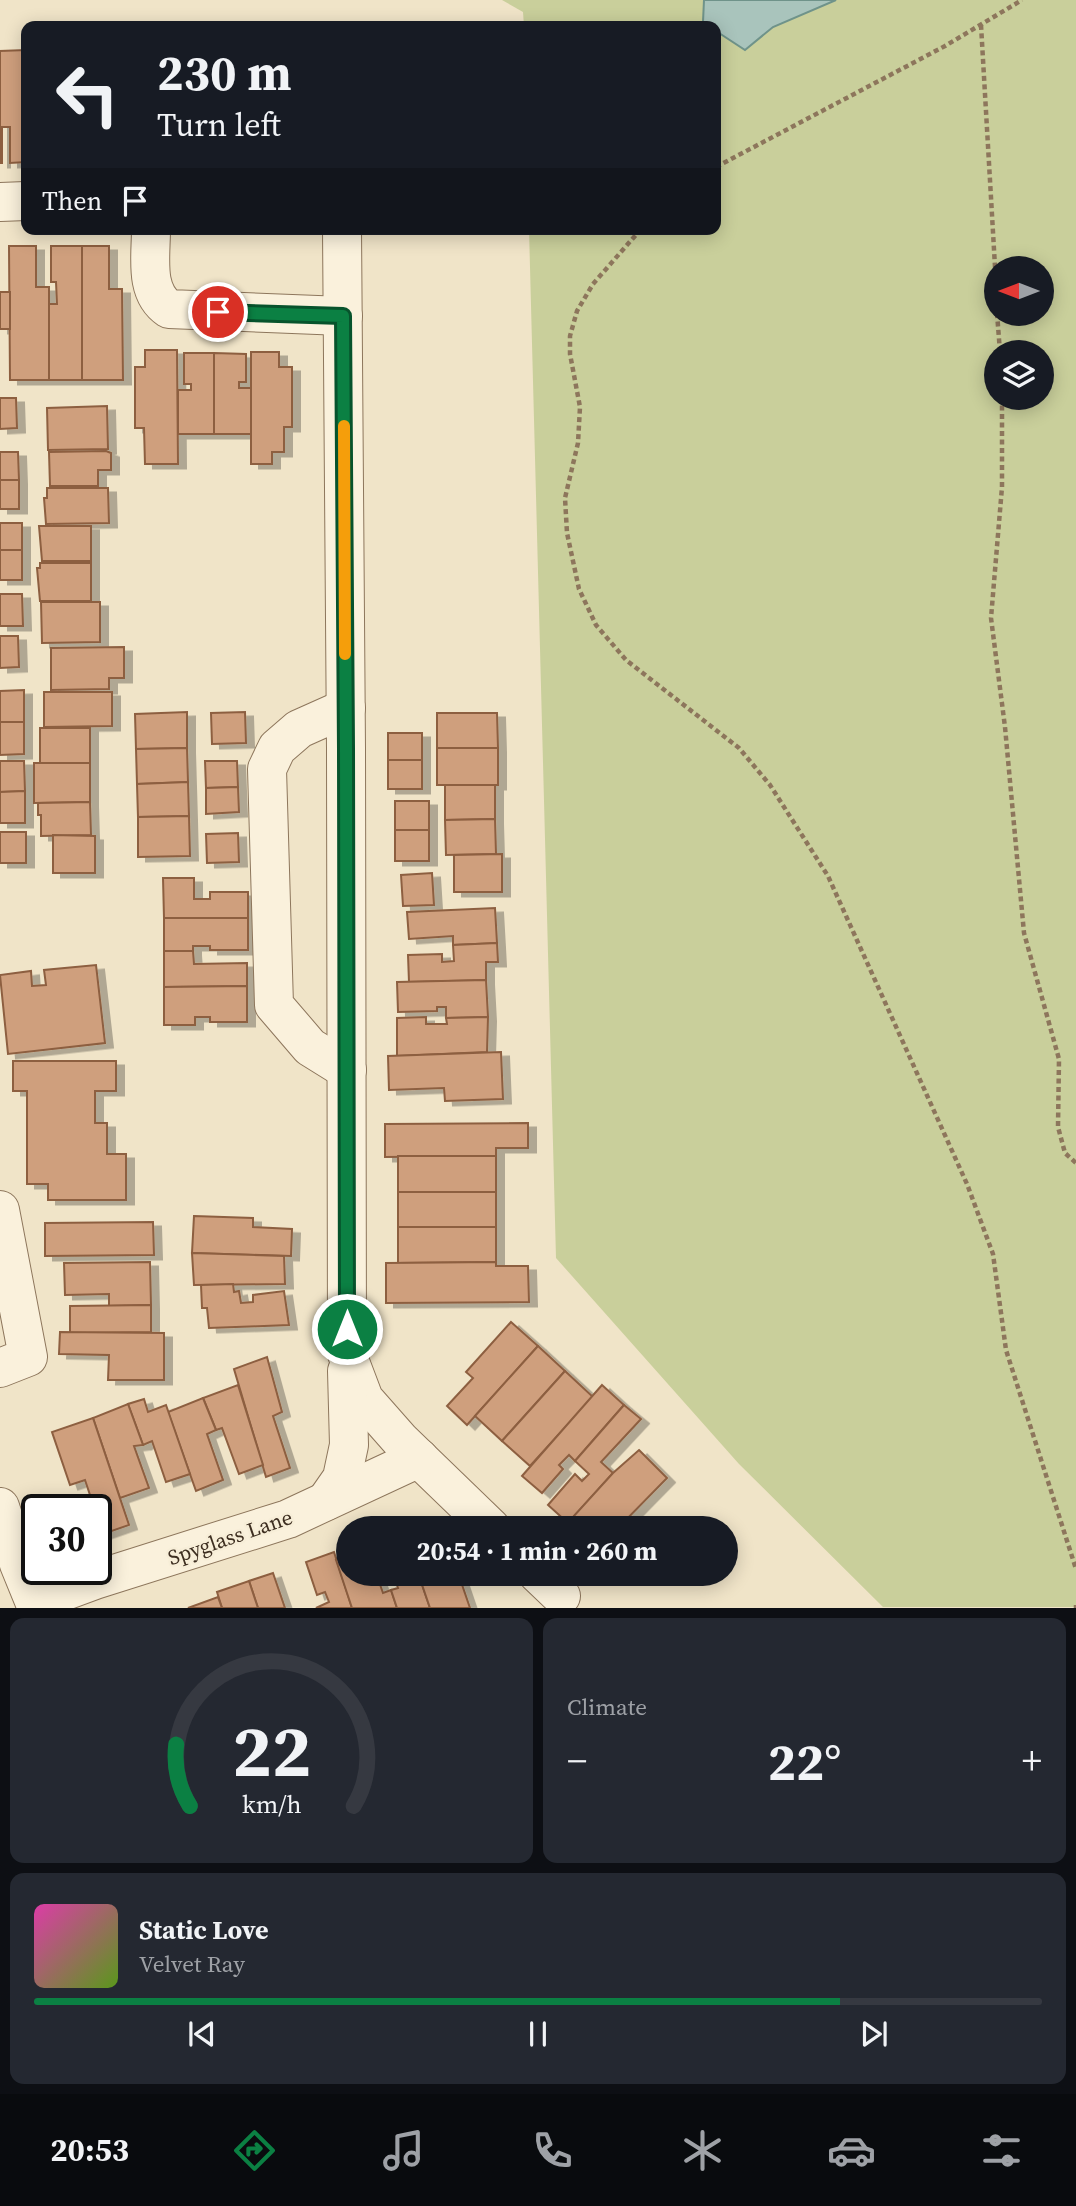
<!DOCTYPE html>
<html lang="en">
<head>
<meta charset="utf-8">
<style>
	body { margin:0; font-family:"Source Serif 4",serif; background:#242831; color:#f1f3f6; height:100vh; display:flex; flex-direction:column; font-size:26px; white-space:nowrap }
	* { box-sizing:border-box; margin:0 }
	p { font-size:23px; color:#9ea1a6 }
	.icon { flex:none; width:38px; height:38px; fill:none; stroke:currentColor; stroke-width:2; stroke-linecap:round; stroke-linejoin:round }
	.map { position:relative; height:1608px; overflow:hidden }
	.sheet { display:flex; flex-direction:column; gap:10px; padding:10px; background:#0d0f14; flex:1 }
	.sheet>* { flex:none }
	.hud { position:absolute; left:21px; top:21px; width:700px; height:214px; border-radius:14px; box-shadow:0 4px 18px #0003; background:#171b24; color:#f1f3f6; overflow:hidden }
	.needle { width:46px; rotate:270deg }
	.fabs { position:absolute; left:984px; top:256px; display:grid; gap:14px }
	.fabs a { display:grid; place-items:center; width:70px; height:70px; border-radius:50%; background:#171b24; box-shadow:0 4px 18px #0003; font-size:35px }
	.speed { position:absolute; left:21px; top:1494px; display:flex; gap:14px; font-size:35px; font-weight:700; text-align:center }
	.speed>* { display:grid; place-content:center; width:91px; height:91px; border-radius:50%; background:#171b24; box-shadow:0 4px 18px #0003; line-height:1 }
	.speed .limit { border:4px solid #111; border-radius:10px; background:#fff; color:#111 }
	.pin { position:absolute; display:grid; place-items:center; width:60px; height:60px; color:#fff; margin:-30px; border:4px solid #fff; border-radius:50%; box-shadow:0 2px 7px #0007 }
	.me { position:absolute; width:77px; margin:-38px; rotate:0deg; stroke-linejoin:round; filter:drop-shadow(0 0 5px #0008) }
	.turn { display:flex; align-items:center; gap:24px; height:147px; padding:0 21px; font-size:32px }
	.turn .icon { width:91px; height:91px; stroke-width:2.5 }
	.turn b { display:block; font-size:49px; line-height:60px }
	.then { display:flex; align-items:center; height:66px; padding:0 21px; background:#0003; gap:14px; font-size:26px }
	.big { font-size:52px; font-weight:700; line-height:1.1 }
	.sheet .tile { flex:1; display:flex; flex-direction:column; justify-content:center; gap:10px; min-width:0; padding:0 24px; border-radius:14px; background:#242831 }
	.sheet .dial { align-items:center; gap:0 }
	.dial svg { height:182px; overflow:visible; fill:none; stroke:#363941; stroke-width:7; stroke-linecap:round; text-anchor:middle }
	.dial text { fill:#f1f3f6; stroke:none }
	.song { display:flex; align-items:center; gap:21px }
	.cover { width:84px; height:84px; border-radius:10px; background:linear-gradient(135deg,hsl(320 70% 55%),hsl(90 70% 35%)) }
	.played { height:7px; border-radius:4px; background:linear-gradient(90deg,#0b8043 80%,#363941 80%) }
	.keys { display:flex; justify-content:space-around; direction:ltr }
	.heat { display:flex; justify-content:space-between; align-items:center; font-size:38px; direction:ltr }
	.sheet .tiles { flex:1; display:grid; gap:10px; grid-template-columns:1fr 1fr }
	.tile:last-child { grid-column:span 2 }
	.trip { position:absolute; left:336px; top:1516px; width:402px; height:70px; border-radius:35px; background:#171b24; box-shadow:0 4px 18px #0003; font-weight:700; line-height:70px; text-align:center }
	.dock { display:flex; height:112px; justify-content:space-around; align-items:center; background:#090b0e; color:#9ea1a6 }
	.dock .icon { width:49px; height:49px }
	.dock .current { color:#0b8043 }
	.dock b { font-size:32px; color:#f1f3f6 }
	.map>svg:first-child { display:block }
	.green { fill:#c9cf9b; fill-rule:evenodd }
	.water { fill:#a9c4bc; stroke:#6f938a; stroke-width:2 }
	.building { fill:#cf9f7d; stroke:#8d5f41; stroke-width:2; filter:url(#shadow) }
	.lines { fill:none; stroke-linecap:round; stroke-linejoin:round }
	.minor-casing { stroke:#8d765c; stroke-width:40 }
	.path { stroke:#8d765c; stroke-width:4.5; stroke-dasharray:5 3.5; stroke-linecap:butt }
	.minor { stroke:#faf1dc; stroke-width:38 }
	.route-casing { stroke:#07532c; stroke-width:18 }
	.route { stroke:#0b8043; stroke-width:12 }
	.slow { stroke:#f59e0b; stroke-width:12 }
	.labels { text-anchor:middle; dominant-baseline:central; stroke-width:5; stroke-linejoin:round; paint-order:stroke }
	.street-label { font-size:21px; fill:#3d2e20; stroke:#f7eed8 }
</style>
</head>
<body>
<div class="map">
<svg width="1076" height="1608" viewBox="0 0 1076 1608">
	<defs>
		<filter id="shadow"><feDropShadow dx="8" dy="4.5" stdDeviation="0" flood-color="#0004"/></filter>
	</defs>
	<rect width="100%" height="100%" fill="#f0e4c8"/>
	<path class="green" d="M502,0h574v1607h-193l-144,-143 -183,-206 -27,-1029h187v-203h-192l-1,-14zM996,268h45v45h-45zM996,352h45v45h-45z"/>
	<path class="water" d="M704,0h132l-63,27 -28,23 -29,-19v-5h-7l-6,-4z"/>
	<g class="building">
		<path d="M26,50v112l-16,1v-36h-10v-76z"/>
		<rect x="0" y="127" width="2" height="36"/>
		<path d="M9,246h27v41h13v93h-39z"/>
		<path d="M51,246h31v134h-33v-76h8l-1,-22h-5z"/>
		<path d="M82,246h27v43h13l1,91h-41z"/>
		<rect x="0" y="292" width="10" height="37"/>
		<path d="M145,350h32l1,114h-33l-1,-36h-9v-61h10z"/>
		<path d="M251,352h28v15h13v60h-8v25h-12v12h-21z"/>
		<path d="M184,353h30v81h-36v-44h13v-6h-7z"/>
		<path d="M214,353l32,1v28h-7v6h12v46h-37z"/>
		<path d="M0,398h16l1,30 -17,1z"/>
		<path d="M107,406l1,43 -60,1 -1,-42z"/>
		<path d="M106,451l5,2v17h-13v16h-48l-1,-34z"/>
		<path d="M0,452h18l1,28h-19z"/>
		<rect x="0" y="480" width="19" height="29"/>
		<path d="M47,488h61l1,35 -63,1 -2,-26h3z"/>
		<rect x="0" y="523" width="22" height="27"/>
		<path d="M39,526h52v35h-49z"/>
		<rect x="0" y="550" width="22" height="30"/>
		<path d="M40,563h51v38h-51l-3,-33h3z"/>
		<path d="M0,594h22l1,32h-23z"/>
		<path d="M41,602h59v40l-58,1z"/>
		<path d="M0,636h18l1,31 -19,1z"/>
		<path d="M124,647v31h-15v11l-58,1v-42z"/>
		<path d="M24,690v32h-24v-31z"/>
		<path d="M44,692h68v34l-68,1z"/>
		<path d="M187,712v36l-51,1 -1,-35z"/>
		<path d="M245,712l1,31 -34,1 -1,-31z"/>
		<path d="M437,713h60l1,35h-61z"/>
		<path d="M0,722h24v32l-24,1z"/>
		<rect x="40" y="728" width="50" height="35"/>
		<rect x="388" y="733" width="34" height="27"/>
		<path d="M187,748l1,34 -51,2 -1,-35z"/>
		<rect x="437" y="748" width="61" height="37"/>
		<rect x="388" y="760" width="34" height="29"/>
		<path d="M0,761h24l1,30 -25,1z"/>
		<path d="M205,761h32l1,26 -32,1z"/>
		<path d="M34,763h56v39l-56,1z"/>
		<path d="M188,782l1,34 -51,1 -1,-33z"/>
		<path d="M445,785h50v34l-50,1z"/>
		<path d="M238,787l1,25 -33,2v-26z"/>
		<path d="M25,791v32h-25v-31z"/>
		<rect x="395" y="801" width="34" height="29"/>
		<path d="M90,802l1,33 -50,1v-21h-3v-12z"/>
		<path d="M189,816l1,40 -52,1v-40z"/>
		<path d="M495,819l1,35 -50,1 -1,-35z"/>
		<rect x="395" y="830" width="34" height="31"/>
		<rect x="0" y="832" width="26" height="31"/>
		<path d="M238,833l1,29 -32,1 -1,-29z"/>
		<path d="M53,835l42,1v37h-42z"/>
		<path d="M502,854v38h-48v-37z"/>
		<path d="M432,873l2,32 -31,1 -2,-31z"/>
		<path d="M163,878h31v21h16v-7h38v26h-84z"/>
		<path d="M495,908l2,35 -44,2v-9l-44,3 -2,-27z"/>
		<path d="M164,918h84v32h-38v-4h-17v5h-29z"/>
		<path d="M497,943l1,19h-12v18l-77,2 -1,-27 34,-1v8l12,-1 -1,-16z"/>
		<path d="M164,951h29l1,13 53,-1v23l-83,1z"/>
		<path d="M96,965l9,78 -97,11 -8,-79 31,-4 1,15 14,-1 -2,-15z"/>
		<path d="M486,980l2,37 -42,1v-11h-9v4l-39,1 -1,-30z"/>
		<path d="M247,986v36h-37v-5h-15v8h-31v-38z"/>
		<path d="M426,1017v7h21l-1,-6 42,-1 -1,35 -90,4v-38z"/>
		<path d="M501,1052l2,47 -58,2 -1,-13 -55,2 -1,-34z"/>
		<path d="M13,1061h103v30h-21v32h12v31h19v46h-78v-16h-21v-93h-14z"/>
		<path d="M528,1123v25h-32v8l-111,1v-33z"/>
		<rect x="398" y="1156" width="98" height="36"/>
		<rect x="398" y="1192" width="98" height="35"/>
		<path d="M194,1216l59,2v9l39,2 -1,27 -99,-3z"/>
		<path d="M153,1222l1,33 -109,1v-33z"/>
		<path d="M398,1227h98v35l-98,1z"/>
		<path d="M192,1253l92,3 1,28 -91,1z"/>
		<path d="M150,1262l1,43 -42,1v-12l-44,1 -1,-32z"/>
		<path d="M496,1262v4h32l1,36 -143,1v-40z"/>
		<path d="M233,1284l1,8 5,-1 2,12 12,-1v-7l31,-4 5,34 -80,3 -2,-20h-5l-1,-23z"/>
		<path d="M151,1305v27l-81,1v-27z"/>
		<path d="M511,1322l27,24 -71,79 -20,-19 26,-28 -7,-6z"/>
		<path d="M60,1332l104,1v47h-56l1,-25 -50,-1z"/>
		<path d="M538,1346l27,25 -63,70 -27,-25z"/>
		<path d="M267,1357l15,55 -9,4 17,52 -24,9 -32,-108z"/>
		<path d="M565,1371l28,26 -63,69 -28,-25z"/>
		<path d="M238,1385l25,80 -24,9 -17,-46 -6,2 -13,-32z"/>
		<path d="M602,1385l22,20 -49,56 -6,-6 -10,10 4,4 -21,24 -20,-17z"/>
		<path d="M203,1398l13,32 -9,4 16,46 -27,11 -28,-79z"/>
		<path d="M144,1399l4,13 18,-7 24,69 -24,8 -14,-41 -9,4 -15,-41z"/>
		<path d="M128,1404l15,41 -9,1 15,42 -29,10 -27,-80z"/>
		<path d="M624,1405l17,14 -40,43 12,11 -45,50 -20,-18 27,-31 7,7 7,-7 -14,-13z"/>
		<path d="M93,1418l36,107 -26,9 -18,-54 -15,5 -18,-53z"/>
		<path d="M639,1450l28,28 -49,50h-55l50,-55z"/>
		<path d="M428,1521l2,7h-19z"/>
		<path d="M334,1552l18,56h-36l13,-6 -4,-10 -8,3 -11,-33z"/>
		<path d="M348,1556v17h28l7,20 8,-3 6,18h-45l-16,-48z"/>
		<path d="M273,1573l12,35h-27l-9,-27z"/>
		<path d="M389,1573h29l12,35h-33l-6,-18 7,-2 -4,-11 -3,1z"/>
		<path d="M418,1573h40l12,35h-40z"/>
		<path d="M249,1581l9,27h-36l-5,-16z"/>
		<path d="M218,1597l4,11h-34z"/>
	</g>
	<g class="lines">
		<g class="minor-casing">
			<g id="minor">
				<path d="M0,202l26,-1"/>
				<path d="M151,229c0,28 -7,63 18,80l174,7"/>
				<path d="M342,229l4,519 1,606 17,45 37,42 90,87"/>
				<path d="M346,708l-47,21 -22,19 -10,21 7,236 36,42 37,23"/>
				<path d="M0,1210l28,147 -28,11"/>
				<path d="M326,1501l16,-23 7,-33 -2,-74"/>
				<path d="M0,1507l19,57 18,44"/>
				<path d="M537,1573l24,23"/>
				<path d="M35,1602l60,-22 193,-61 131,-61"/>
			</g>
		</g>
		<g class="path">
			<path d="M981,25l15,259"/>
			<path d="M716,167l229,-121 77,-46"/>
			<path d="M641,229l-48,55 -16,27 -7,25v18l10,53 -2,36 -13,55 2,35 12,56 17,36 30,35 113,88 31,37 58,91 139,308 26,70 13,96 70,219"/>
			<path d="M997,313l3,39"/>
			<path d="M1002,397v90l-11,131 14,109 19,206 35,126 -1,68 7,26 11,10"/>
			<path d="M1076,1608v-3"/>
		</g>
		<use href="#minor" class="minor"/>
	</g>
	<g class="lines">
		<g class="route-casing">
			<path id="route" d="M218,312l125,4 3,432 1,581"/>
		</g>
		<use href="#route" class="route"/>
		<path class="slow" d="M344,426l1,228"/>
	</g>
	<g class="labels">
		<g class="street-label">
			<text transform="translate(230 1537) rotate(-19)">Spyglass Lane</text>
		</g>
	</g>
</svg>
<div class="fabs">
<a><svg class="needle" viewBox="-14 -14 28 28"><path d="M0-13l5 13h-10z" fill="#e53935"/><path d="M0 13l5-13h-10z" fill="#9ea1a6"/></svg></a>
<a><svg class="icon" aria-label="layers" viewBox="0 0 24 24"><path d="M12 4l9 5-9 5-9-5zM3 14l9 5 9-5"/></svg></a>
</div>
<div class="speed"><div class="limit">30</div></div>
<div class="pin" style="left:218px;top:312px;background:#d93025"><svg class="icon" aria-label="arrive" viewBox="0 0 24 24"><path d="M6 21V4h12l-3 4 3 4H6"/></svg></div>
<svg class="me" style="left:347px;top:1329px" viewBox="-20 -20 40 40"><circle r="17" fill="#0b8043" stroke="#fff" stroke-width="3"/><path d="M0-11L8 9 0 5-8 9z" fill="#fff"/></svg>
<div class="trip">20:54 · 1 min · 260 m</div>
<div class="hud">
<div class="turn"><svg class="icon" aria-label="left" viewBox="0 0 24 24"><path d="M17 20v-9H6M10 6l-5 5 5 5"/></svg><div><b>230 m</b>Turn left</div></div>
<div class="then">Then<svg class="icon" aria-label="arrive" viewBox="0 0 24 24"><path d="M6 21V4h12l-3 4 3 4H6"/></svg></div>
</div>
</div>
<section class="sheet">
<div class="tiles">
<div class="tile dial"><svg viewBox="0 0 100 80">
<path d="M14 69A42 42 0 1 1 86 69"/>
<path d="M14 69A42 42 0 0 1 8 42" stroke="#0b8043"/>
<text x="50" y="56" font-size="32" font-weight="700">22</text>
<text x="50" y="72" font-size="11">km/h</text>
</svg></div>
<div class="tile"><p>Climate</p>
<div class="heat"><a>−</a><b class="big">22°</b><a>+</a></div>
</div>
<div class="tile">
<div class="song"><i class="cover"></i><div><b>Static Love</b><p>Velvet Ray</p></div></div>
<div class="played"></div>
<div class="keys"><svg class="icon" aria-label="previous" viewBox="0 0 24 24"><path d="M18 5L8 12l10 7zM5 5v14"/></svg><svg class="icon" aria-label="pause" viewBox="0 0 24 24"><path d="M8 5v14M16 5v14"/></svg><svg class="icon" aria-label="next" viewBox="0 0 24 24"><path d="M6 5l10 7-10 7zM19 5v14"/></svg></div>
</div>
</div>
</section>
<nav class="dock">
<b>20:53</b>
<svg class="icon current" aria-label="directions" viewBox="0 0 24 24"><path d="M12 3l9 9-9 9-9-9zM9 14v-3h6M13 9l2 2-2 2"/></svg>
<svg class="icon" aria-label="music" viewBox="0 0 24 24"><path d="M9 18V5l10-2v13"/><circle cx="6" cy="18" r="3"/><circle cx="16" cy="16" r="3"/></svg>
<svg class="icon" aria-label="phone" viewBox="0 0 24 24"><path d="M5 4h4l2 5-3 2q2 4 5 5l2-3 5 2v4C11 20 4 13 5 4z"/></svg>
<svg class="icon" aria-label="climate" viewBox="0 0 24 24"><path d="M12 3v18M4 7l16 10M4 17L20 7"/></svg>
<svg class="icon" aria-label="car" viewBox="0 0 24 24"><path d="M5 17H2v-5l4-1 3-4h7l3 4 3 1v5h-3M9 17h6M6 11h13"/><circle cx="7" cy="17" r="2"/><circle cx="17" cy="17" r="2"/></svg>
<svg class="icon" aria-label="filters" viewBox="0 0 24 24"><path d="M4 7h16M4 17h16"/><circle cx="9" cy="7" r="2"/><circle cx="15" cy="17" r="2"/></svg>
</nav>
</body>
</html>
